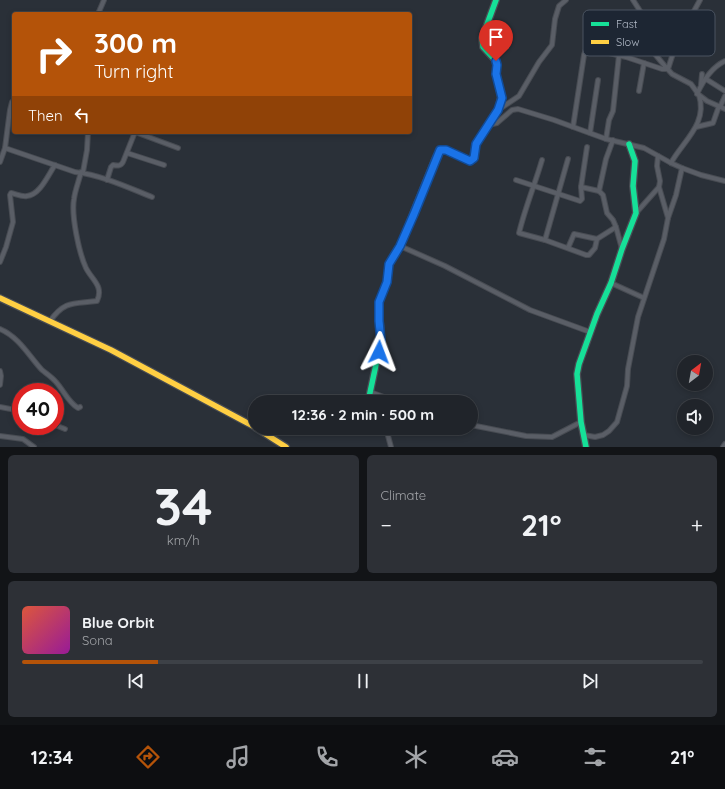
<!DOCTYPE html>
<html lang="en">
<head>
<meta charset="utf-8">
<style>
	body { margin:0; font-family:Quicksand,sans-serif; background:#2d3036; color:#f1f3f6; height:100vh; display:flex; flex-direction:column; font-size:15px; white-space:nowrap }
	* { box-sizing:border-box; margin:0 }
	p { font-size:13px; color:#a2a4a8 }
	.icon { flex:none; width:22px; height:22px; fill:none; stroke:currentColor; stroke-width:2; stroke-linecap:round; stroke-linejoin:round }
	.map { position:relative; height:447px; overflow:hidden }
	.drawer { display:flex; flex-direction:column; gap:8px; padding:8px; background:#121417; flex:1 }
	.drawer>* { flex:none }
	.top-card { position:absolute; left:12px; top:12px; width:400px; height:122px; border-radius:4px; box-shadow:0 2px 6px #0003,0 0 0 1px #3d4147; background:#b45309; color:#fff; overflow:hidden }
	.needle { width:26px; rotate:31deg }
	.tools { position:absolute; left:677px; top:355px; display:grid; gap:8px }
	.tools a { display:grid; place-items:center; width:36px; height:36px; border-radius:50%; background:#20242a; box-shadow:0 2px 6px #0003,0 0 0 1px #3d4147; font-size:20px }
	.speed { position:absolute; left:12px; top:383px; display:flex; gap:8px; font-size:20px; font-weight:700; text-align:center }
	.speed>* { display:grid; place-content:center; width:52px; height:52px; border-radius:50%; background:#20242a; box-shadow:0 2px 6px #0003,0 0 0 1px #3d4147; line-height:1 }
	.speed .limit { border:6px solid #d22; background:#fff; color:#111 }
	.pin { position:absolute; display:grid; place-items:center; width:34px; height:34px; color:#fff; margin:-41px -17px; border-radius:50% 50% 50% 0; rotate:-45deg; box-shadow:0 0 4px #0007 }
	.pin .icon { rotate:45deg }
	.me { position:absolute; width:44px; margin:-22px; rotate:3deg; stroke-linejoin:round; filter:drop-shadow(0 0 3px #0008) }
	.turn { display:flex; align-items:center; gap:14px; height:84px; padding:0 16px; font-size:18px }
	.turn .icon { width:52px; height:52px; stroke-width:2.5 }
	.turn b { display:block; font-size:28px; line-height:34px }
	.then { display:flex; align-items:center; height:38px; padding:0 16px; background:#0003; gap:8px; font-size:15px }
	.big { font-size:30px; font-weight:700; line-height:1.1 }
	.drawer .widget { flex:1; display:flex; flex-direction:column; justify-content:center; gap:6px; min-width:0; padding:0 14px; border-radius:6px; background:#2d3036 }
	.drawer .dial { align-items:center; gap:0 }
	.dial b { font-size:52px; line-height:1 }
	.song { display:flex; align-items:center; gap:12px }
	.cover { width:48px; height:48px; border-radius:6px; background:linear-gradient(135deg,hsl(10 70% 55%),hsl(300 70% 35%)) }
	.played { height:4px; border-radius:2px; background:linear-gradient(90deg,#b45309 20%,#3d4147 20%) }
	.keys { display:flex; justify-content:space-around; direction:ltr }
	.heat { display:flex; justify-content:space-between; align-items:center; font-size:22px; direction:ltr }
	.drawer .tiles { flex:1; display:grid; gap:8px; grid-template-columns:1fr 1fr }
	.widget:last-child { grid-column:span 2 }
	.trip { position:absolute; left:248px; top:395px; width:230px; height:40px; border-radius:20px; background:#20242a; box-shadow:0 2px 6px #0003,0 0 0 1px #3d4147; font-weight:700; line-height:40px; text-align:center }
	.tab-bar { display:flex; height:64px; justify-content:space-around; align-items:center; background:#0d0e11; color:#a2a4a8 }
	.tab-bar .icon { width:28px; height:28px }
	.tab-bar .active { color:#b45309 }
	.tab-bar b { font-size:18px; color:#f1f3f6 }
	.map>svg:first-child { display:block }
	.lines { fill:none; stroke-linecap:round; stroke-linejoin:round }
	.street-casing { stroke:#484c53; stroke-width:6 }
	.fast-casing { stroke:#484c53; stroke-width:8 }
	.slow-casing { stroke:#484c53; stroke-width:8 }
	.street { stroke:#5a5e66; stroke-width:4 }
	.fast { stroke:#16e098; stroke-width:5.5 }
	.slow { stroke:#ffcf43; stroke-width:5.5 }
	.route-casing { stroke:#114b97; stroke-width:10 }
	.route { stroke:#1a73e8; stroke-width:7 }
	.key { fill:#1d2633; stroke:#4a5360; stroke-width:1 }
	.key-label { font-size:11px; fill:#b4bcc9 }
</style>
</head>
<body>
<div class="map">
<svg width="725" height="447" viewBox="0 0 725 447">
	<rect width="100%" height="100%" fill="#2a3038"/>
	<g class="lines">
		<g class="street-casing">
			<g id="street">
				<path d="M633,0l9,14 8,22 4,17 10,12 8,9 19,10 8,11 8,6 18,8"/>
				<path d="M98,14l6,-14"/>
				<path d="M706,79l19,12"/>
				<path d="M701,85l1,-11"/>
				<path d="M639,91l5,-28"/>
				<path d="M697,94c6,-13 15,-27 28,-33"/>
				<path d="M720,107l5,-11"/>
				<path d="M498,110l21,-14 20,-34 13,-17 3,-26 4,-13 7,-6"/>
				<path d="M488,125l9,-2 15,-13 6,-1 36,11 52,19 38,9 27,15 11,5 19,7 24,6"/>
				<path d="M573,127l11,-72 2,-6 2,-1 38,9 36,12h6l8,-25 24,-44"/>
				<path d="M696,127l17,-4 6,-17"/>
				<path d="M135,132l43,16"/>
				<path d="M590,133l8,-53"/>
				<path d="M606,139l3,-19 4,-9 6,-56"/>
				<path d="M613,140l-7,19 -7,32 4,4 4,18 6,7 3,7 6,22"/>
				<path d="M5,148l70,24c26,3 52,15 77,25"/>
				<path d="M127,153l37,12"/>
				<path d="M658,156l-1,10 3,15 -1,6 9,31"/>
				<path d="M542,160c-7,24 -17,48 -23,73l26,7 41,15h3l6,-7 2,-9 19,-12"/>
				<path d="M0,162l5,-14 5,-38 2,-8"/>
				<path d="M671,163c12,-22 37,-39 28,-68"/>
				<path d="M83,172l4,-22 1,-18"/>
				<path d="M107,180l4,-13 2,-2c5,1 8,1 10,-3l12,-30"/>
				<path d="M516,180l64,21 2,-2 -1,-12 18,4"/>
				<path d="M581,187l6,-40"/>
				<path d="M636,213l23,-26"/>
				<path d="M545,240l23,-81"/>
				<path d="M400,246l45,20 85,44 60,22"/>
				<path d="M568,248l6,-14 23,5"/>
				<path d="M0,262l6,-15 7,-25 -3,-27 1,-2c5,1 11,4 16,3 13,-1 21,-21 28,-31"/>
				<path d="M611,283l33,15"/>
				<path d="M50,321c15,-21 24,-17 47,-20 7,-15 -5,-21 -11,-33 -7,-15 -15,-53 -12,-69 1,-9 5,-18 7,-27"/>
				<path d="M0,329c19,8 29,27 42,41 5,4 10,7 14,12 8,9 12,20 22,26l2,-1"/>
				<path d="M0,371l1,5 -1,9"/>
				<path d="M370,392l25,9 8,1"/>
				<path d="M0,407l21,4"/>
				<path d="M55,425l10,4"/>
				<path d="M471,425l55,11 26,1 29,-15"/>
				<path d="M384,428l3,4 4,15"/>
				<path d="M584,435l11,2 8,-2 6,-4 8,-9 10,-36 1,-17 10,-52 26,-78 4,-21 8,-23 6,-27"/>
				<path d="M0,436l23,3 11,8"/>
				<path d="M723,447l2,-3"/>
			</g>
		</g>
		<g class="fast-casing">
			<g id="fast">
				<path d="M368,402l13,-61 -2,-39 8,-20 2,-18 11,-18 36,-89 4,-7h6l24,11 4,-3 2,-14 22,-34 3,-13 -5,-24v-12l-13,-14 -1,-9 14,-38"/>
				<path d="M586,447l-5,-25 -4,-48 2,-10 18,-50 14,-31 11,-34 14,-36 -3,-27 2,-25 -6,-17"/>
			</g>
		</g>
		<g class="slow-casing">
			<g id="slow">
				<path d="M0,298l111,52 144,77"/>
				<path d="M256,428l30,19"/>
			</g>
		</g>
		<use href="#street" class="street"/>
		<use href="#fast" class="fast"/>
		<use href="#slow" class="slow"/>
	</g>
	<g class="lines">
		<g class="route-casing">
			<path id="route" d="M379,352l2,-11 -2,-20v-19l8,-20 2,-18 11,-18 14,-32 26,-64h6l24,11 4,-3 2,-14 22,-34 4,-12 -6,-24 1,-9 -1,-4"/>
		</g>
		<use href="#route" class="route"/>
	</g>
	<rect x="583" y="10" width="132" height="46" rx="6" class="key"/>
	<rect x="591" y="22" width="18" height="4" fill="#16e098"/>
	<rect x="591" y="40" width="18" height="4" fill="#ffcf43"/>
	<g class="key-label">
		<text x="616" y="28">Fast</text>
		<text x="616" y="46">Slow</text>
	</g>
</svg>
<div class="tools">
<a><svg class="needle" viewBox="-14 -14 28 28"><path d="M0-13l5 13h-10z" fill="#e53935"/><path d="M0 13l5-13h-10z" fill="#a2a4a8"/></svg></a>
<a><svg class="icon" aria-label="sound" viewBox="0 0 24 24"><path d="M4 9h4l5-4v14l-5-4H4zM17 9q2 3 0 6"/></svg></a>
</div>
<div class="speed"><div class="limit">40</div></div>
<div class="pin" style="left:496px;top:61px;background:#d93025"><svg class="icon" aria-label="arrive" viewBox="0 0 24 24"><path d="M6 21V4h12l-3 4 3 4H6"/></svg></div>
<svg class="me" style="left:379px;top:352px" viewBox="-20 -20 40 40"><path d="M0-17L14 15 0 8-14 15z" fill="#1a73e8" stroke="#fff" stroke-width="4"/></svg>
<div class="trip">12:36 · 2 min · 500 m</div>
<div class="top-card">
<div class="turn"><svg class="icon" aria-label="right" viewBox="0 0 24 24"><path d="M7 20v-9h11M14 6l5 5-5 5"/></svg><div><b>300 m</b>Turn right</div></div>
<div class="then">Then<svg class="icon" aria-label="left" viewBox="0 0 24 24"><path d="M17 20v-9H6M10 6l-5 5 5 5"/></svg></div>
</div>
</div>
<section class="drawer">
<div class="tiles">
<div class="widget dial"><b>34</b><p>km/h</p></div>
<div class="widget"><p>Climate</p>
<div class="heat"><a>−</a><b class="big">21°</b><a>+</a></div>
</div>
<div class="widget">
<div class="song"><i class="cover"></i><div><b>Blue Orbit</b><p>Sona</p></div></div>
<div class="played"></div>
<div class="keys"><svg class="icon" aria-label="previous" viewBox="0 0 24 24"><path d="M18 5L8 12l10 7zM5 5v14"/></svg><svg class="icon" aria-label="pause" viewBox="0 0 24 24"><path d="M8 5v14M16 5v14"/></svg><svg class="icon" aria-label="next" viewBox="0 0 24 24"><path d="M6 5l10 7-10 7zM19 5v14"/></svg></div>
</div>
</div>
</section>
<nav class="tab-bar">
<b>12:34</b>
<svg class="icon active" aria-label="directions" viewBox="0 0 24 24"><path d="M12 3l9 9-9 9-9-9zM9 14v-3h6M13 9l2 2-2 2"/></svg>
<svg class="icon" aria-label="music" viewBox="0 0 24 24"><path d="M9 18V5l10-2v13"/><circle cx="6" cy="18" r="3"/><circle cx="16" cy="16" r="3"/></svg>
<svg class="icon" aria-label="phone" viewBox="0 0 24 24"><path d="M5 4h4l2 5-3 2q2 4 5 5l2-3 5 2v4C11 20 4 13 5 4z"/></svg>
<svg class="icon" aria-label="climate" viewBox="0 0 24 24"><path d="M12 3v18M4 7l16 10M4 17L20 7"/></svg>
<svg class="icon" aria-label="car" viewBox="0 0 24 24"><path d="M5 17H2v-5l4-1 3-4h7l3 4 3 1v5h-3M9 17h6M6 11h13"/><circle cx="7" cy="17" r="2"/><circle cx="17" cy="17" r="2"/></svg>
<svg class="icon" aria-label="filters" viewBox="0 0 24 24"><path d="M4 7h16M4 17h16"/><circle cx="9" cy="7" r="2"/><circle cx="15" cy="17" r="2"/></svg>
<b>21°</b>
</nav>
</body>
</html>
